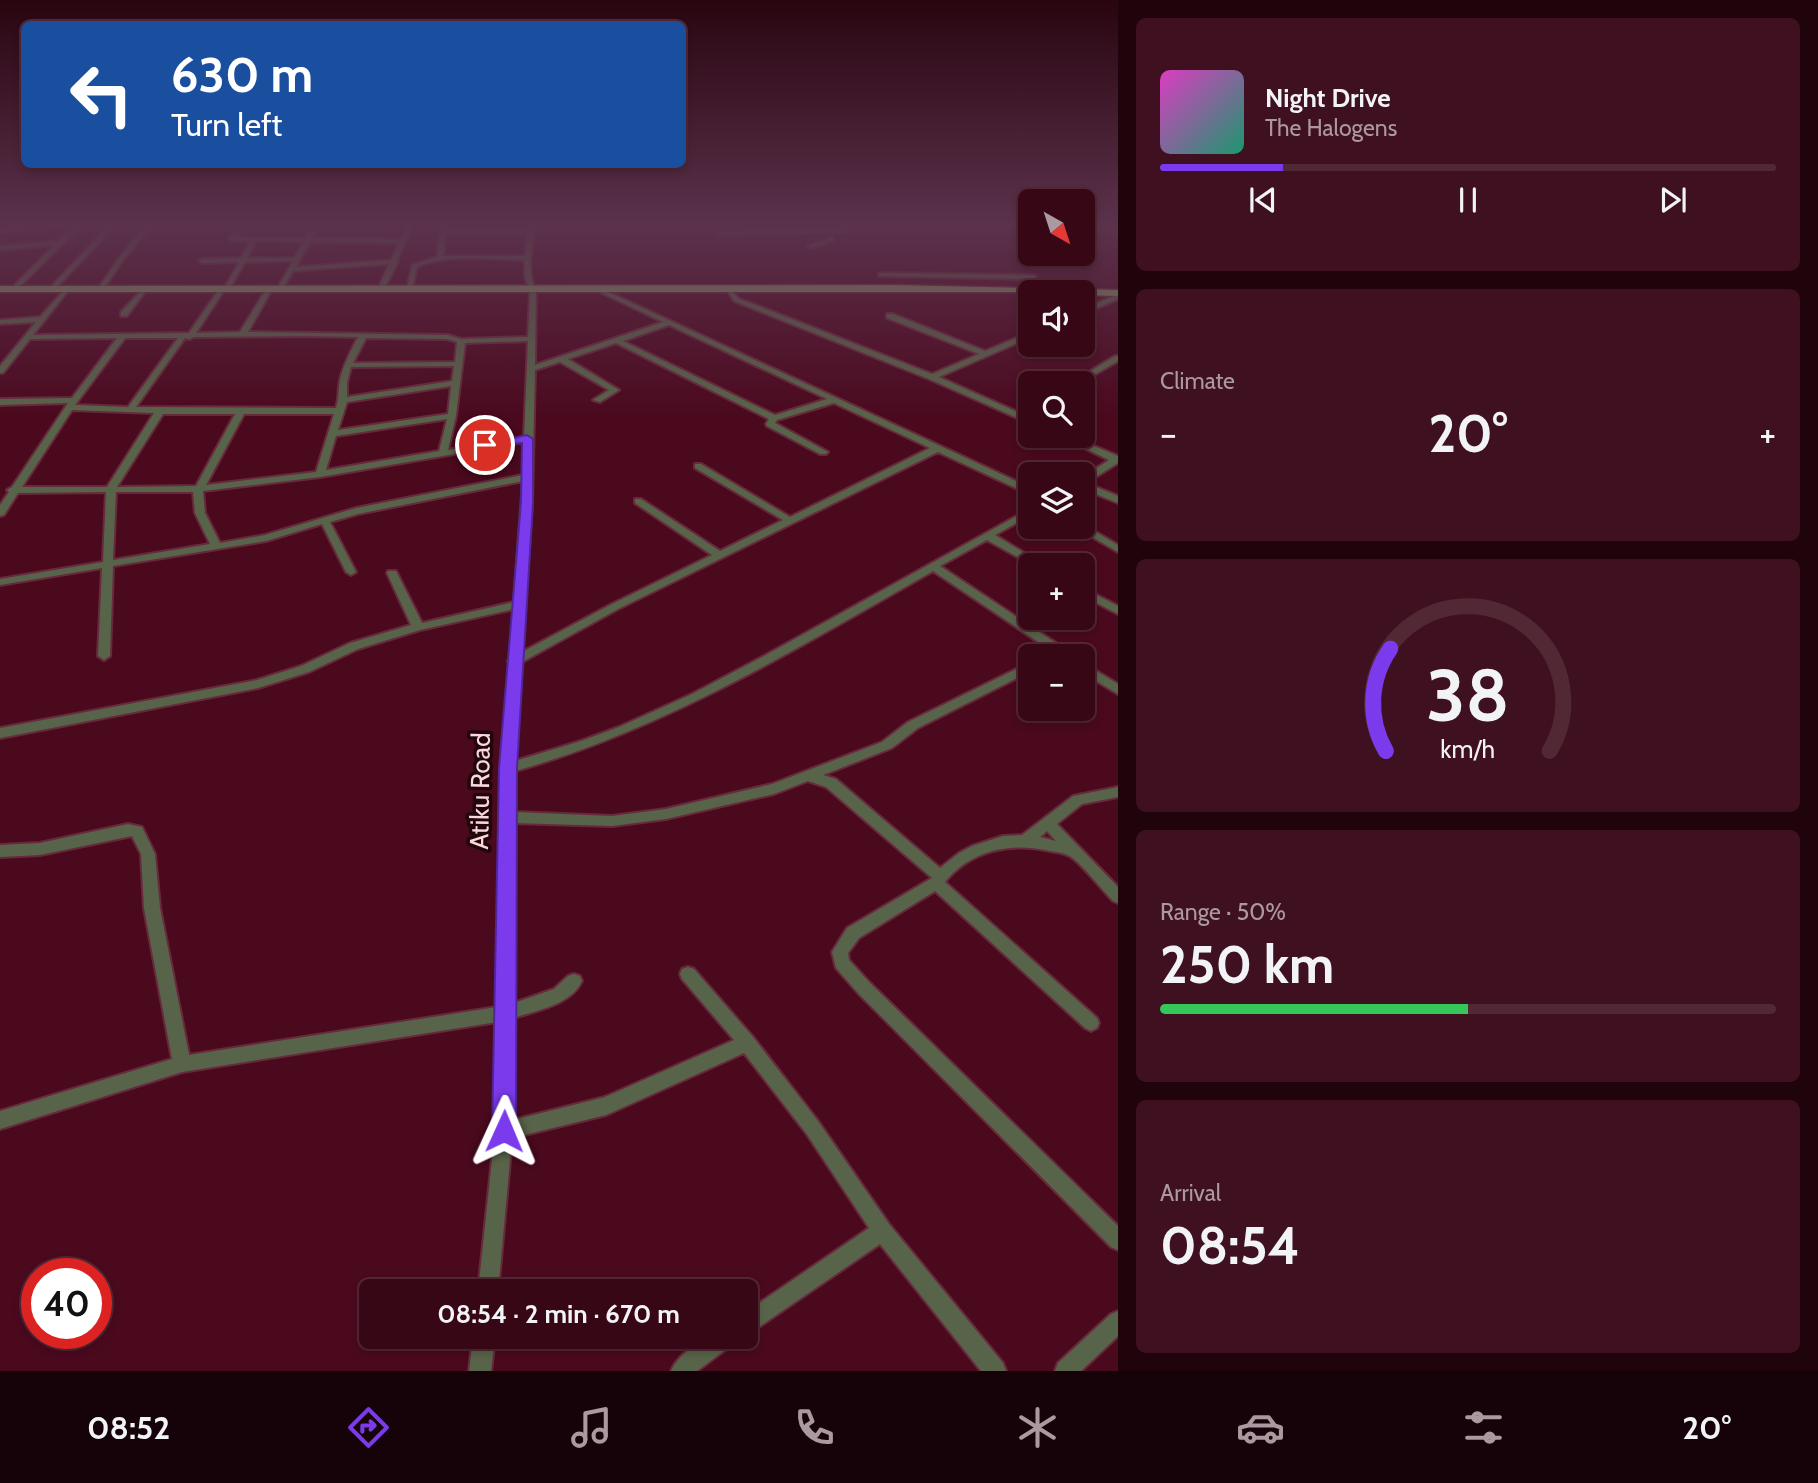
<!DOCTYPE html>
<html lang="en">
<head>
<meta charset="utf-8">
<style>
	body { margin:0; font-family:Cabin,sans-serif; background:#3f101f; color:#f1f3f6; height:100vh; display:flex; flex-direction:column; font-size:26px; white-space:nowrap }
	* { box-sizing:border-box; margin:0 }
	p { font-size:23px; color:#ab99a1 }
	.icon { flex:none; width:38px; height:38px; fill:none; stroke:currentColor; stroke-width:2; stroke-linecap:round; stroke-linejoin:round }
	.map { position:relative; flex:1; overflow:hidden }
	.side { display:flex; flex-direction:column; gap:18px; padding:18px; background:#1f040c; width:700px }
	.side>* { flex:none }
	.top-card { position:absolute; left:21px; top:21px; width:665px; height:147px; border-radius:10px; box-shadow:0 4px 10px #0003,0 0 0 2px #522835; background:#1a4fa0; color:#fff; overflow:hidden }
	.needle { width:46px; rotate:141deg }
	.buttons { position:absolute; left:1018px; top:189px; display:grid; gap:14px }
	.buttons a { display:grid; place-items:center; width:77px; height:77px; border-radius:10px; background:#380716; box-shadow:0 4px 10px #0003,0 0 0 2px #522835; font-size:35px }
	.speed { position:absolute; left:21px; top:1258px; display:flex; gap:14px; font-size:35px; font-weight:700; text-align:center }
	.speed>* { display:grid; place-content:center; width:91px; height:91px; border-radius:50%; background:#380716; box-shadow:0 4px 10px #0003,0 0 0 2px #522835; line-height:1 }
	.speed .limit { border:10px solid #d22; background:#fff; color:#111 }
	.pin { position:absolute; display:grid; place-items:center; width:60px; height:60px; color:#fff; margin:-30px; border:4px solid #fff; border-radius:50%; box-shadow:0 2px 7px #0007 }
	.me { position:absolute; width:77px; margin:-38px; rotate:1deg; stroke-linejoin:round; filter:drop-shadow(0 0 5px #0008) }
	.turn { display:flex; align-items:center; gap:24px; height:147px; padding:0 35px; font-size:32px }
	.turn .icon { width:91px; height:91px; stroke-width:2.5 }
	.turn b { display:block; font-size:49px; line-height:60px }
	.big { font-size:52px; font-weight:800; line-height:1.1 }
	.side .tile { flex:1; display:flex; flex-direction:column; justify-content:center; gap:10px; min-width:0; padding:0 24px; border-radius:10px; background:#3f101f }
	.side .dial { align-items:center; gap:0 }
	.dial svg { height:182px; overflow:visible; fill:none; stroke:#522835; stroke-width:7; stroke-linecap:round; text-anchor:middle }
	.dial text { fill:#f1f3f6; stroke:none }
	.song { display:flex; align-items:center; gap:21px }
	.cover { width:84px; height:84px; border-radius:10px; background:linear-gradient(135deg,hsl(310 70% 55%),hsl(160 70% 35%)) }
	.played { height:7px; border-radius:4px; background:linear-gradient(90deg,#7c3aed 20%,#522835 20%) }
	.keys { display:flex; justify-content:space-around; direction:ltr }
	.heat { display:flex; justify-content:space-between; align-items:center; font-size:38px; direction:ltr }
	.charge { height:10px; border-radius:5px; background:linear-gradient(90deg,#34c759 50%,#522835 0) }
	.trip { position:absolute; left:359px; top:1279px; width:399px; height:70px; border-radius:10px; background:#380716; box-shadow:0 4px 10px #0003,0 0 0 2px #522835; font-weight:800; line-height:70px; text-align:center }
	.menu { display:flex; height:112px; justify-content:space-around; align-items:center; background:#160309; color:#ab99a1 }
	.menu .icon { width:49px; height:49px }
	.menu .on { color:#7c3aed }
	.menu b { font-size:32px; color:#f1f3f6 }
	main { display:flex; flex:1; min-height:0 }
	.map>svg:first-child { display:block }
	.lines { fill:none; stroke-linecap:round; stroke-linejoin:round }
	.minor-casing { stroke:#672a3c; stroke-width:4 }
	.major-casing { stroke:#672a3c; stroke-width:3 }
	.minor { fill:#586449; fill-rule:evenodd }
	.major { fill:#87a068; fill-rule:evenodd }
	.route { fill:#7c3aed; stroke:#51269a; stroke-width:2 }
	.labels { text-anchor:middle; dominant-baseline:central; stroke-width:7; stroke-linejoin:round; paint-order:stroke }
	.street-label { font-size:26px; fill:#fad7dc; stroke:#21060c }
</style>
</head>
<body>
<main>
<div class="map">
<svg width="1118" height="1371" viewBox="0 0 1118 1371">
	<rect width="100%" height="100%" fill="#4b091e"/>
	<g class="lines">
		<g class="minor-casing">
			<g id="minor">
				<path d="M63,223l20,1 -67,66h-4v-2l42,-43 -54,5v-4l58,-5 15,-15 -73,6v-4z"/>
				<path d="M111,223h7l-64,67h-4v-2z"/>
				<path d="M148,223h7l-32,37 -20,30h-4l-1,-1 21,-31z"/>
				<path d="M192,223h55l-10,14 68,1 9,-15h6l-8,15 89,1 7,-16h6l-17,38 1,1 -14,27 -3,2 -3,-2 11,-25 -96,7 -11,19h-4l-1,-1 16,-28 -48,1 -16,28h-4l-1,-1 15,-27 -37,1 -3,-2 3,-2 39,-1 9,-17h-18l-3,-2 11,-15zM256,241l47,1 -9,16h-47zM310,242l89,1 -8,17 -95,7z"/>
				<path d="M441,223h6l-1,7h83l1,-7h6c-4,23 -10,47 0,69l-1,73 128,-43 -61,-29v-2l2,-1 427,198v7l-93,-43 -320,157 -96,53 -7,99 66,-20 38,-14 73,-33 72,-38 267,-148v7l-36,20 49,30h-12l-45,-25 -47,26 131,87 2,3h-14l-126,-85c-135,77 -268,158 -418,200l-1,41 98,4 54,-7 106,-25 110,-42 26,-20 123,-60v9l-113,57 -26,20 -69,27 13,4 104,89 19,-15 13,-7 31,-10 19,-1 51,-39 45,-9v10l-36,7 -25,20 61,63v16l-5,-2c-10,-10 -31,-37 -42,-44 -5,-4 -15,-5 -21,-6 -39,-9 -79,-1 -105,31l152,136 2,5 -2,5 -6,3 -6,-3 -150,-137 -76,47 -11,15 1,7 21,23 248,243v24l-7,-3 -253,-254 -22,-25 -4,-16 15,-24 85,-50 -106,-91 -18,-6 -34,13 -108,25 -54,7 -98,-3v180l40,-14 14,-13 6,-2 6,2 2,5c-11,24 -45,29 -68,37l-1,102 92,-23 129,-57 -52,-61 -2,-5 2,-5 6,-2 6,2 59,68 65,84 71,103 114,139 3,8h-25l-101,-127 -127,87 -7,3v-22l123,-84 -63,-95 -62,-80 -138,62 -94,23 -14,154h-20l17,-161 2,-109 -315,50 -182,57v-18l172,-52 -28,-151 -3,-54 -9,-18 -92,19 -40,2v-12l40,-2 88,-19 14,3 13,27 5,54 29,147 308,-48 4,-239 9,-105 -2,-2 2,-3 4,-49 -94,21 -62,19 -49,23 -51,16 -258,50v-10l257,-48 44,-14 49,-23 61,-18 -24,-52 1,-2h8l26,52 92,-21 9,-121 -165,33 -28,8 26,50 -5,3 -5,-3 -24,-48 -56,17 -153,25 -3,90 -6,4 -6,-4 4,-88 -102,17v-6l103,-17 3,-70 -88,1 -14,22 -4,1v-11l9,-13 -2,-2 5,-3 56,-84 -68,2v-6l72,-1 45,-60 -87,1 -27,34h-3v-7l36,-44 -36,2v-4l40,-3 24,-27 3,2 -34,43 156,-2 29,-42 2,-1 3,2 -27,41 44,-1 25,-41 3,-2 3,2 -23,41 200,3 13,4 67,-2 2,-45 -5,-15 -1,-17c-35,0 -74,-7 -107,7l-5,22 -5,1 5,-25 25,-8zM446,234h82l-3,22h-82zM669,325l158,74 -52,16 -152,-74zM305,336l53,1c-7,14 -15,28 -18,43 -2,10 -1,19 -4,28l-200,-1 49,-69 5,1 3,-2zM125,338h53l-50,69 -53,-2zM366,338l81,1 10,3 -2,20 -102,1zM528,341l-4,96 -76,13 8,-34 9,-73zM616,343l153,76 -3,5 1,2 53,28h6l2,-2 -53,-29 2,-3 57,-17 96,45 -140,69 -89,-53h-6v4l88,52 -63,31 -79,-52h-6v4l77,52 -102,50 -88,47 10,-150 3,-132 25,-8 49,28 -16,10 7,2 19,-12 -51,-31zM454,366l-2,15 -105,16v-14l4,-16zM451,386l-3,28 -110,16 9,-28zM72,410l82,3 -47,74h-85zM163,414h72l-39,72 -79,1zM244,414h90l-18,58 -110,13zM447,419l-8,32 -113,19 10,-34zM524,442l-1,33 -167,33 -91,27 -45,8 -15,-30 -2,-22 117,-14zM116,492h77l2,21 15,31 -97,16zM1047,831l9,10 -16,-4z"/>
				<path d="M841,223h7l6,7 -3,2 -130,3 -3,-2 3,-2 125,-3z"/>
				<path d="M1083,223h7l8,5 20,-1v4l-21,1z"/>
				<path d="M1003,225h28v4l-30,-1z"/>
				<path d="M832,237l2,3 -23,8 -3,-2z"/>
				<path d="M881,273l152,2 3,2 -3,2 -154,-3v-2z"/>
				<path d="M142,290l3,2 -1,1 -17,23h-6v-4z"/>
				<path d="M731,290l8,9 14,5 179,70 47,-20 -92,-36v-4h6l92,37 46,-19v5l-92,40 92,41v6l-102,-45 -195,-78 -6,-9z"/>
				<path d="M1118,294v5l-35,15v-5z"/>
				<path d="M1115,356h3v5l-38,22h-9z"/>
				<path d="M1059,436h11l48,20v7l-32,20 32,13v7l-35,-14v-12l26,-17z"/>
				<path d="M1084,525l34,20v7l-43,-25h8z"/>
				<path d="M1083,588l35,18v8l-35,-18z"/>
				<path d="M1083,663l35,21v10l-35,-21z"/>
				<path d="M1118,1311v25l-37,35h-26l3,-8 53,-49z"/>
				<path d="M473,1337h22l-4,34h-22z"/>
				<path d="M707,1337h30l-4,7 -36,27h-26c7,-16 23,-25 36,-34z"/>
			</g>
		</g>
		<g class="major-casing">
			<path id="major" d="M891,285l227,5v6l-35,-1v-3h-1083v-6z"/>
		</g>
		<use href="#minor" class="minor"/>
		<use href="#major" class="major"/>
	</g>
	<linearGradient id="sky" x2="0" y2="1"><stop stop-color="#290510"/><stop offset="0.54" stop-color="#5b324c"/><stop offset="1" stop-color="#5b324c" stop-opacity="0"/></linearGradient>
	<rect width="1118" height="415" fill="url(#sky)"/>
	<path class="route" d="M527,435l6,4v63l-16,266 -1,363 -4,8 -8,4 -9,-4 -3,-8 7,-363 22,-266 1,-59 -37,5 -6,-3z"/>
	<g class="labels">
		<g class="street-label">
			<text transform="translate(480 791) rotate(-89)">Atiku Road</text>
		</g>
	</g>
</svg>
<div class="buttons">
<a><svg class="needle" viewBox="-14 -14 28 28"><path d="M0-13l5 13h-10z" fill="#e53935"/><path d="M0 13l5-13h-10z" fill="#ab99a1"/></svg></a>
<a><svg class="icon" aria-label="sound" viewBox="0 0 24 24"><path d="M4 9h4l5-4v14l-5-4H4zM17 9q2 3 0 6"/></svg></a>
<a><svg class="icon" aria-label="search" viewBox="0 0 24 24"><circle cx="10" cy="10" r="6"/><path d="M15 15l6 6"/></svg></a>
<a><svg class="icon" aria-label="layers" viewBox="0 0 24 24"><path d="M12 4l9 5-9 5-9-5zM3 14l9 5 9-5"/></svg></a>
<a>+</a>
<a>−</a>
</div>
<div class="speed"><div class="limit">40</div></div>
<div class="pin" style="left:485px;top:445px;background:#d93025"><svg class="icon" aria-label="arrive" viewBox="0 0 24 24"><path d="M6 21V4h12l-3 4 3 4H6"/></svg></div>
<svg class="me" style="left:504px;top:1131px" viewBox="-20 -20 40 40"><path d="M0-17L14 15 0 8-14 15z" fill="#7c3aed" stroke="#fff" stroke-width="4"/></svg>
<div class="trip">08:54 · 2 min · 670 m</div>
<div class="top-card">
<div class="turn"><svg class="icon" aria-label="left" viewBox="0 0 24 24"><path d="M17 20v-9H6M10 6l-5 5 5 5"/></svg><div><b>630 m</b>Turn left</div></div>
</div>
</div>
<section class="side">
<div class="tile">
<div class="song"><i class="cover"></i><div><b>Night Drive</b><p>The Halogens</p></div></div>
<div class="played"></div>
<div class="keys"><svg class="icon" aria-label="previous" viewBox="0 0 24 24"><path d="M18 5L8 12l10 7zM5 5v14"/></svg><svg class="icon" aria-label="pause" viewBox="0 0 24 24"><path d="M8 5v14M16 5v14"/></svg><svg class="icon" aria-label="next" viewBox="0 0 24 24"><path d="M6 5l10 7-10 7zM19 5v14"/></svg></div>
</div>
<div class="tile"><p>Climate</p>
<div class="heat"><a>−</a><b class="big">20°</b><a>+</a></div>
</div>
<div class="tile dial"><svg viewBox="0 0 100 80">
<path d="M14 69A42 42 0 1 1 86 69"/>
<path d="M14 69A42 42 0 0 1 16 24" stroke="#7c3aed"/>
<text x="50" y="56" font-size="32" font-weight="700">38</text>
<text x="50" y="72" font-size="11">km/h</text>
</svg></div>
<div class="tile"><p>Range · 50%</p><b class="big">250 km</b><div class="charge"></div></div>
<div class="tile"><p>Arrival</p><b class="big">08:54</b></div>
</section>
</main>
<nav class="menu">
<b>08:52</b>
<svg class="icon on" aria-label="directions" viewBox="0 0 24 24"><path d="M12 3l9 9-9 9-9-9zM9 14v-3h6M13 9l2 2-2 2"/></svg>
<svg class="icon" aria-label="music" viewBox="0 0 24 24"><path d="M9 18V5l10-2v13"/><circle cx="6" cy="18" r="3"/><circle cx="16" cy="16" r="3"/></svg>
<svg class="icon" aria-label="phone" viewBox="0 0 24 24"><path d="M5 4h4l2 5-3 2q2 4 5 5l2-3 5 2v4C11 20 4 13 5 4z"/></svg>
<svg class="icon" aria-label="climate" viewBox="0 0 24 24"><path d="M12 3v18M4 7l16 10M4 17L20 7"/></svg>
<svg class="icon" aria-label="car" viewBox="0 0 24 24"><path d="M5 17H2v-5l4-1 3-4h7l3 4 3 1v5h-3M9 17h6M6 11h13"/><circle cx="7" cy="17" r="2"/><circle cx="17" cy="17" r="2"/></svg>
<svg class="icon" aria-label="filters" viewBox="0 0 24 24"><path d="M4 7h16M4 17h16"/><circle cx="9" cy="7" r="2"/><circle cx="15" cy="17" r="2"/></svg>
<b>20°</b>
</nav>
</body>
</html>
